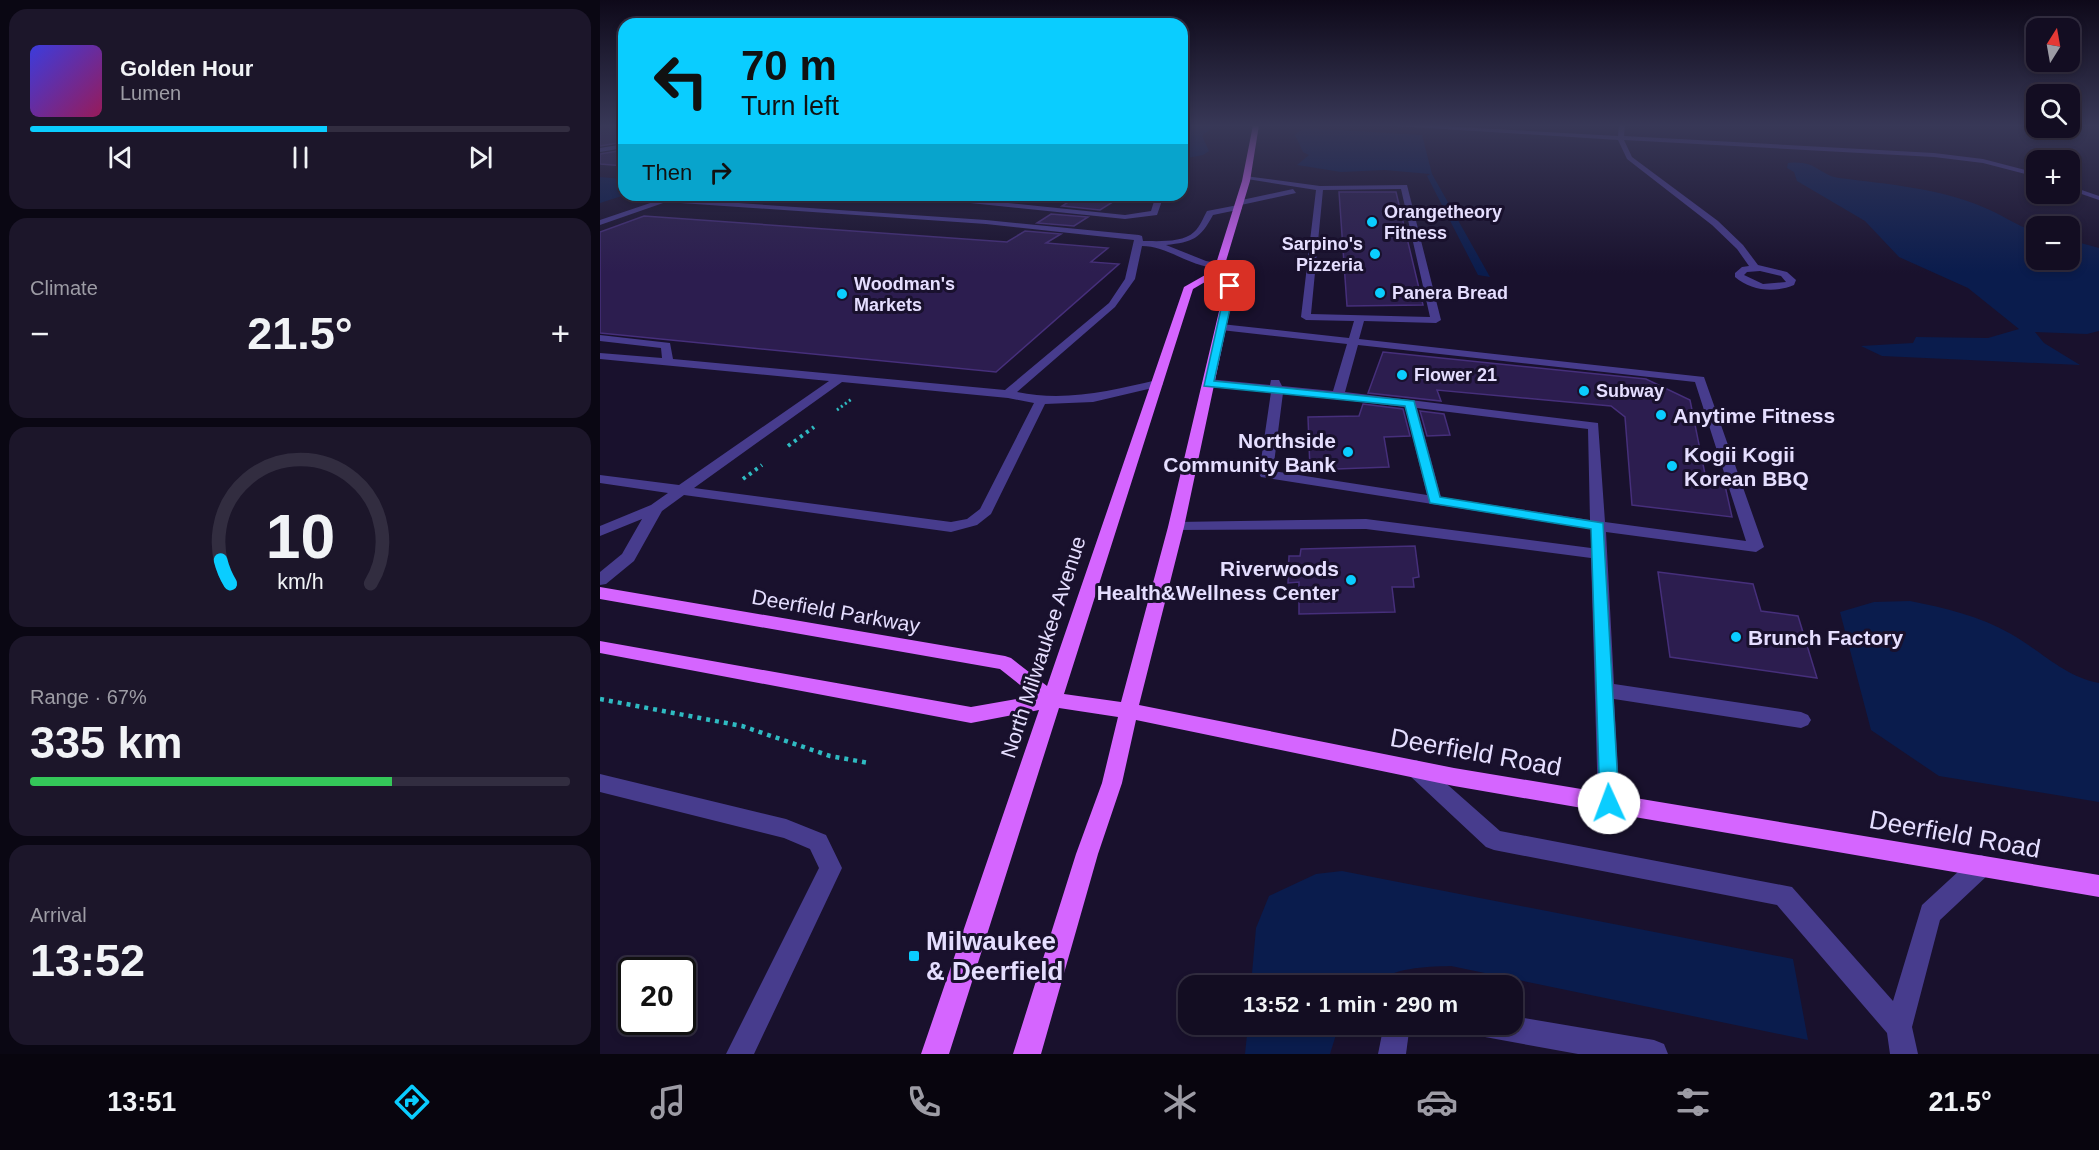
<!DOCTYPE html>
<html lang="en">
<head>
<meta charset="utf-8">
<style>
	body { margin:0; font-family:Arial,sans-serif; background:#1c162a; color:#f1f3f6; height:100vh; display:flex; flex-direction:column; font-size:22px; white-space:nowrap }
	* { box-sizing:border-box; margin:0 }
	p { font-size:20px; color:#9d9ca5 }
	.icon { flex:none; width:33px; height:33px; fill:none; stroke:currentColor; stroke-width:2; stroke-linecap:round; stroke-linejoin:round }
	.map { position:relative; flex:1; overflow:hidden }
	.sheet { display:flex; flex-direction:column; gap:9px; padding:9px; background:#0a0713; width:600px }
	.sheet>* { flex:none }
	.top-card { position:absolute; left:18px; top:18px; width:570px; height:183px; border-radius:18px; box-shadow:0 3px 9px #0003,0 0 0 2px #322d40; background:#0acdff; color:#111; overflow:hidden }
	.needle { width:39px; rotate:11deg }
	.buttons { position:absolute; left:1426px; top:18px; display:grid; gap:12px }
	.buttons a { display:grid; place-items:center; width:54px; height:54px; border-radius:12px; background:#130d22; box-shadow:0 3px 9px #0003,0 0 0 2px #322d40; font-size:30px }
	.speed { position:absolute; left:18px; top:957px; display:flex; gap:12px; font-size:30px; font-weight:700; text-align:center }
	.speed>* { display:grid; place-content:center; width:78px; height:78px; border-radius:50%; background:#130d22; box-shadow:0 3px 9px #0003,0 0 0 2px #322d40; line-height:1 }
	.speed .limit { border:3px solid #111; border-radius:9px; background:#fff; color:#111 }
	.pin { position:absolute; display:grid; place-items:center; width:51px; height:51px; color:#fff; margin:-26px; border-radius:12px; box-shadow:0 3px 9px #0006 }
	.me { position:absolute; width:66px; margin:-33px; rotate:358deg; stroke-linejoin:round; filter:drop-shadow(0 0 4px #0008) }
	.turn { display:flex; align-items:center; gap:21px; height:126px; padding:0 24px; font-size:27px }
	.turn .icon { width:78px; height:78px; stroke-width:2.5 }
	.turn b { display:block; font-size:42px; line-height:51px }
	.then { display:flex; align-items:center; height:57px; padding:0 24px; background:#0003; gap:12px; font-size:22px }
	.big { font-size:45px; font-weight:800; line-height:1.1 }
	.sheet .card { flex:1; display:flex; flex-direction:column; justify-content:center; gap:9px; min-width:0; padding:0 21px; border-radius:18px; background:#1c162a }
	.sheet .dial { align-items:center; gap:0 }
	.dial svg { height:156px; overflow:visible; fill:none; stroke:#322d40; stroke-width:7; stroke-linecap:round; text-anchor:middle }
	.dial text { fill:#f1f3f6; stroke:none }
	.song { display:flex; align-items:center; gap:18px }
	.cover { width:72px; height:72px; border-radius:9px; background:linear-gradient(135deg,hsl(240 70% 55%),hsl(330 70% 35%)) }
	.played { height:6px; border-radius:3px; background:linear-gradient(90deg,#0acdff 55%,#322d40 55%) }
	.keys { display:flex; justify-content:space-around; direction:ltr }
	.heat { display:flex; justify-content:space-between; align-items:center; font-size:33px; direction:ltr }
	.charge { height:9px; border-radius:4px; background:linear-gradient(90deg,#34c759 67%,#322d40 0) }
	.trip { position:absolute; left:578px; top:975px; width:345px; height:60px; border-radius:18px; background:#130d22; box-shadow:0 3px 9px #0003,0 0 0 2px #322d40; font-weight:800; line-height:60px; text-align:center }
	.tabs { display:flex; height:96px; justify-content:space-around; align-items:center; background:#08050e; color:#9d9ca5 }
	.tabs .icon { width:42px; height:42px }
	.tabs .active { color:#0acdff }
	.tabs b { font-size:27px; color:#f1f3f6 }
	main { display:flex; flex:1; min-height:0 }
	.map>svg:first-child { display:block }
	.water { fill:#0a1c4d }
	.building { fill:#2c1d4f; stroke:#462f7b; stroke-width:1.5 }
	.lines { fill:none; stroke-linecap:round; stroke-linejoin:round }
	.path-far2 { stroke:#2fbbc2; stroke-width:3; stroke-dasharray:2 3; stroke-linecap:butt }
	.path-far1 { stroke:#2fbbc2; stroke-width:4; stroke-dasharray:3 4.5; stroke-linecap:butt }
	.path { stroke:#2fbbc2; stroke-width:4.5; stroke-dasharray:4 5; stroke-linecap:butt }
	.minor { fill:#473c8d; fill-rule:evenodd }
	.major { fill:#d565ff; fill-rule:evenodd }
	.route { fill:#0acdff; stroke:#0685a6; stroke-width:1.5 }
	.poi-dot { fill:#0acdff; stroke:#19112d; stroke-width:2 }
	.labels { text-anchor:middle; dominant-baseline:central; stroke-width:6; stroke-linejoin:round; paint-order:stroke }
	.far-poi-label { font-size:18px; font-weight:bold; fill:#e5deff; stroke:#19112d; text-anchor:start }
	.poi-label { font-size:21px; font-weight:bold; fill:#e5deff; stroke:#19112d; text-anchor:start }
	.street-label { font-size:21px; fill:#e5deff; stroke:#19112d }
	.near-street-label { font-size:26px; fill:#e5deff; stroke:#19112d }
	.near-poi-label { font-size:26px; font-weight:bold; fill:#e5deff; stroke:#19112d; text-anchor:start }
</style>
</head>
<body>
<main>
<section class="sheet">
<div class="card">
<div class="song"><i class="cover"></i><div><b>Golden Hour</b><p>Lumen</p></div></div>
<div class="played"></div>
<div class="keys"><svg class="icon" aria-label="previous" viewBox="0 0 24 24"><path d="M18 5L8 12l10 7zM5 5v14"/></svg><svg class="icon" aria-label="pause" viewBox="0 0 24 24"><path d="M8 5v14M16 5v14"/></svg><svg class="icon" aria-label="next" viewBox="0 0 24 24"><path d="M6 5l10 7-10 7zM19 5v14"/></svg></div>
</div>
<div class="card"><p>Climate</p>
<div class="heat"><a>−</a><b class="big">21.5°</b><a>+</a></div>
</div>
<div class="card dial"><svg viewBox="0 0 100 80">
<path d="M14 69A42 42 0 1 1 86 69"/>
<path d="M14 69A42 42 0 0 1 9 57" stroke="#0acdff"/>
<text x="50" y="56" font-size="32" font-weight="700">10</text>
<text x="50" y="72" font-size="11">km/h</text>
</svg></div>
<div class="card"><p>Range · 67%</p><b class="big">335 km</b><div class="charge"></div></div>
<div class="card"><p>Arrival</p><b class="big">13:52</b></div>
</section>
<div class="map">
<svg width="1499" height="1054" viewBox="0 0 1499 1054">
	<rect width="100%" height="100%" fill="#19112d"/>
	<g class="water">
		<path d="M582,125h30l1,2 -11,9 7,15 -6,4 -21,4z"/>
		<path d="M704,128l118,7 10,39 58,103 -12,-2 -51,-99 3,-2 -45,-4 -44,2 -44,-7 12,-10 -6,-3 -8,-17z"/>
		<path d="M1188,163c30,-3 30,12 51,15 48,6 99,10 144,29 18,7 35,20 54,25v28h33v-20l29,8v83l-12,3 -52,-2 9,11 36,22 -198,-9 -21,-10 52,-3 3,-6 72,1 31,-9 -51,-41 -69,-31 -34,-36 -68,-40 -3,-9 -7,-4z"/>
		<path d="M0,177l24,2 1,16 -25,8z"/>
		<path d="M1310,601c35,7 70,15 101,33 30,17 54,43 88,49v119l-160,-26 -68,-46 -31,-118 34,-10z"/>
		<path d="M742,871l451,88 15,81 -357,-74c-28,1 -56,1 -79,19h-121l5,-57 13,-32 47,-22z"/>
		<path d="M648,1025v-1l91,1 -9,29h-85z"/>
	</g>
	<g class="building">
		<path d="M0,125h24v17l-24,4z"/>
		<path d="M24,150v16l-24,-2v-10z"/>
		<path d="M739,192h57l27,113 -76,1z"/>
		<path d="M479,195h45l-24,15 -38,-4z"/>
		<path d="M451,214l37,3 -14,9 -37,-3z"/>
		<path d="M44,216l363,26 18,-11 36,3 -15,9 62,5 -17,14 28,2 -123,108 -396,-39v-101z"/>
		<path d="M783,352l263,27 44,21 16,79 18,2 8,36 -100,-12 -7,-88 -14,-11 -174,-16 4,11 -73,-8z"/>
		<path d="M763,404l40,5 7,27 -26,1 5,30 -79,3 -2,-53 51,-1z"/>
		<path d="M820,411l24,3 6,21 -23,1z"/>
		<path d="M815,546l4,31 -6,1 1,9h-22l3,25 -96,2v-32l-11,1 1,-27h11l1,-7z"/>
		<path d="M1058,572l95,12 8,27 37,5 19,62 -147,-21z"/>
	</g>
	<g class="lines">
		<path class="path-far2" d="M237,410l16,-12"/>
		<g class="path-far1">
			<path d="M188,446l26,-19"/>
			<path d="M143,479l19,-14"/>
		</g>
		<path class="path" d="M0,699l142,27 88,30 39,7"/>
		<g class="minor">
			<path d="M780,125h43l195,11 1,-11h6l-1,11 310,17 49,6 54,14v4l-54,-14 -49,-6 -310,-17 8,17 86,64 25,24 15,20 29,7 9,8 -2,5c-19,8 -43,6 -59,-8v-4l7,-6 7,-1 -12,-17 -25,-24 -85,-66 -9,-19zM1160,271l21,5 5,6 -23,2 -19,-9 3,-3z"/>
			<path d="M24,144v4l-24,4v-4z"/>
			<path d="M645,176l75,10 87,-1 34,135 -5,3 -72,-2 -5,18 345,38 60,170 -8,5 -150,-20 8,152 187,28 7,3 3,5 -3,5 -7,3 -187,-29 6,104 -3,7 -8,2 -8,-2 -3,-7 -7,-245 -225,-29 -195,1 -3,-3 8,-5 190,-3 225,29v-19l-330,-52 -2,-3 12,-82 -63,-5 -6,-4 6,-4 62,6 1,-5h8l3,6 51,5 14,-47 -126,-14 -5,-3 5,-3 128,14 5,-17 -48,-1 -5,-3 15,-127 -69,-11zM801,189l29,128 -119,-3 12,-124zM758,345l337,37 51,159 -141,-19 -7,-99 -253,-31zM683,393l122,14 22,88 -154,-24zM817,408l171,21 2,91 -149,-23z"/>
			<path d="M1470,186l29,10v4l-29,-10z"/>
			<path d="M693,189l3,4 -55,12 1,4 -29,6c-13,24 -20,27 -47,30l40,16 16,3v4c-28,2 -53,-22 -80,-22l-7,33 -20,28 -98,85c48,10 93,-1 140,-12l6,4 -2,2 -68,16 -48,2 -54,110 -14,11 -26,7 -267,-37 -22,16 -28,50 -28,23 -6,1v-13l22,-18 20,-35 -42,17v-10l51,-21 17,-12 -68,-10v-8l79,10 150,-104 -229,-22v-6l62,5 -1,-10 -61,-7v-6l70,8 3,16 332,31 104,-87 16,-24 9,-39 -148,-16 -320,-22 -66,23v-5l65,-22 321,22 153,15 3,1 1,5c14,0 40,2 51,-9 6,-5 9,-14 13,-21l31,-6 -1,-4zM242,382l166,16 26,5 -54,106 -13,10 -16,3 -257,-34z"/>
			<path d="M330,195l195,20 26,-4 5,-16h8l-7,20 -32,4 -193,-20 -4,-2z"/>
			<path d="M816,760l7,3 77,68 292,56 101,114 29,-96 51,-47 8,-3 8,3 3,8 -3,8 -49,46 -28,107 6,27h-28l-3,-21 -110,-128 -283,-55 -8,-3 -77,-72 -3,-6 3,-6z"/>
			<path d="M0,774l186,45 40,16 16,33 -88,186h-28l93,-186 -9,-19 -26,-11 -184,-46z"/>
			<path d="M912,1016l142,24 10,4 4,10h-90l-93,-17 -9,-4 -4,-9h40z"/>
			<path d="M784,1024h26l-4,30h-28z"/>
		</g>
		<path class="major" d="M653,125h6l-9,56 -27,90 12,15 -51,241 -45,178 315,63 645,107v22l-645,-111 -318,-66 -14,63 -24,71 -57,200h-28l63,-200 26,-71 16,-66 -59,-9 -110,346h-28l118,-344 -68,13 -371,-70v-12l371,66 63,-11 -34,-27 -400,-70v-12l405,69 6,2 36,28 137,-399 30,-17 28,-89zM617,275l8,11 -57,241 -47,175 -57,-8 129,-405z"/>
	</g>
	<linearGradient id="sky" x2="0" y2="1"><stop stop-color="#0e0919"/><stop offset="0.46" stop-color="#383857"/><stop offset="1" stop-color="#383857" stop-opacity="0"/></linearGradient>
	<rect width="1499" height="273" fill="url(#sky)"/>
	<path class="route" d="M630,283l5,3 -21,95 200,20 26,96 163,26 16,280 -3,6 -7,2 -7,-2 -2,-6 -9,-274 -161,-26 -25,-97 -201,-20 22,-100z"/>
	<g class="poi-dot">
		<circle cx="772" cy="222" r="6"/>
		<circle cx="775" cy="254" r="6"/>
		<circle cx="780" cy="293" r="6"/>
		<circle cx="242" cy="294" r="6"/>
		<circle cx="802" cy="375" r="6"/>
		<circle cx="984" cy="391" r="6"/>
		<circle cx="1061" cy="415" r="6"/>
		<circle cx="748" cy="452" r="6"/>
		<circle cx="1072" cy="466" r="6"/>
		<circle cx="751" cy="580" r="6"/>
		<circle cx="1136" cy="637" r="6"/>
		<rect x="308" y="950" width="12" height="12" rx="3"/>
	</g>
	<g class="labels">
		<g class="far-poi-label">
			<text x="784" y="212">Orangetheory<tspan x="784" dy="21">Fitness</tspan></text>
			<text x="763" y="244" text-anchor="end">Sarpino's<tspan x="763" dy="21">Pizzeria</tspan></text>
			<text x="254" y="284">Woodman's<tspan x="254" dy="21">Markets</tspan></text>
			<text x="792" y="293">Panera Bread</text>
			<text x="814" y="375">Flower 21</text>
			<text x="996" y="391">Subway</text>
		</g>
		<g class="poi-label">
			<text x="1073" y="415">Anytime Fitness</text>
			<text x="736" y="440" text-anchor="end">Northside<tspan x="736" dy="24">Community Bank</tspan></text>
			<text x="1084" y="454">Kogii Kogii<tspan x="1084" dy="24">Korean BBQ</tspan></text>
			<text x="739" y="568" text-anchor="end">Riverwoods<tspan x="739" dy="24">Health&amp;Wellness Center</tspan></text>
			<text x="1148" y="637">Brunch Factory</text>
		</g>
		<g class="street-label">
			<text transform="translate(236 611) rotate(10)">Deerfield Parkway</text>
			<text transform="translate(443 647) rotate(-72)">North Milwaukee Avenue</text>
		</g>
		<g class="near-street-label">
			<text transform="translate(876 752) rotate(10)">Deerfield Road</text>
			<text transform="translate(1355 834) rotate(10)">Deerfield Road</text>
		</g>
		<g class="near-poi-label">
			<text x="326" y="941">Milwaukee<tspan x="326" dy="30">&amp; Deerfield</tspan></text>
		</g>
	</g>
</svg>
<div class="buttons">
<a><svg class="needle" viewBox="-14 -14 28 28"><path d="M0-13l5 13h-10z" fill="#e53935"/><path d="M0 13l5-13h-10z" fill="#9d9ca5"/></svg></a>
<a><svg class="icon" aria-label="search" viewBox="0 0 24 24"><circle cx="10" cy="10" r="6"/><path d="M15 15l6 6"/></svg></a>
<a>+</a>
<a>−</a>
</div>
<div class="speed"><div class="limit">20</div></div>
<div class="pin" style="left:630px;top:286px;background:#d93025"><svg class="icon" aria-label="arrive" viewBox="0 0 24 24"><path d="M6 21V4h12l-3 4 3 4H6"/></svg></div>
<svg class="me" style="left:1009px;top:803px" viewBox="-20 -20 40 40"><circle r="19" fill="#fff"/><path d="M0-13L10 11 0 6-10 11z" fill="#0acdff"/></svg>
<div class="trip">13:52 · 1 min · 290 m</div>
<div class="top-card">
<div class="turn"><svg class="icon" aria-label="left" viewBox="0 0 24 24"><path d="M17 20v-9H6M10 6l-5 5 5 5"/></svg><div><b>70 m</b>Turn left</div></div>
<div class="then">Then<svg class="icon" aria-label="right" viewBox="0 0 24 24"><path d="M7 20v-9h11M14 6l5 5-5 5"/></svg></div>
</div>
</div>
</main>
<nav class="tabs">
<b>13:51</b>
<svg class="icon active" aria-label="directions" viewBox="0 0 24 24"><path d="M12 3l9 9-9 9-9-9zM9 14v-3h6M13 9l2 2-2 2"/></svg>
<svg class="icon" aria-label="music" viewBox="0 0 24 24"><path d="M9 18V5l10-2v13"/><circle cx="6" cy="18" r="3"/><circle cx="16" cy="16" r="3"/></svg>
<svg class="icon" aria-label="phone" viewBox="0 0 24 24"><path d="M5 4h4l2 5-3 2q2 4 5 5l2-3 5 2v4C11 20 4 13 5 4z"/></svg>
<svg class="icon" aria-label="climate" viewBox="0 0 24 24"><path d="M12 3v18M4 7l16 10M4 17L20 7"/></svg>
<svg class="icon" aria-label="car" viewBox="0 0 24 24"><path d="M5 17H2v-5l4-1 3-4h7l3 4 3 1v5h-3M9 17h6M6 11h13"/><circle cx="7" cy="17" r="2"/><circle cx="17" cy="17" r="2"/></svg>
<svg class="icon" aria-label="filters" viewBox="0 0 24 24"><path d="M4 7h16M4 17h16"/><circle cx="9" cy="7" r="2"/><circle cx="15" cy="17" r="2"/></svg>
<b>21.5°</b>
</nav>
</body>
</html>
